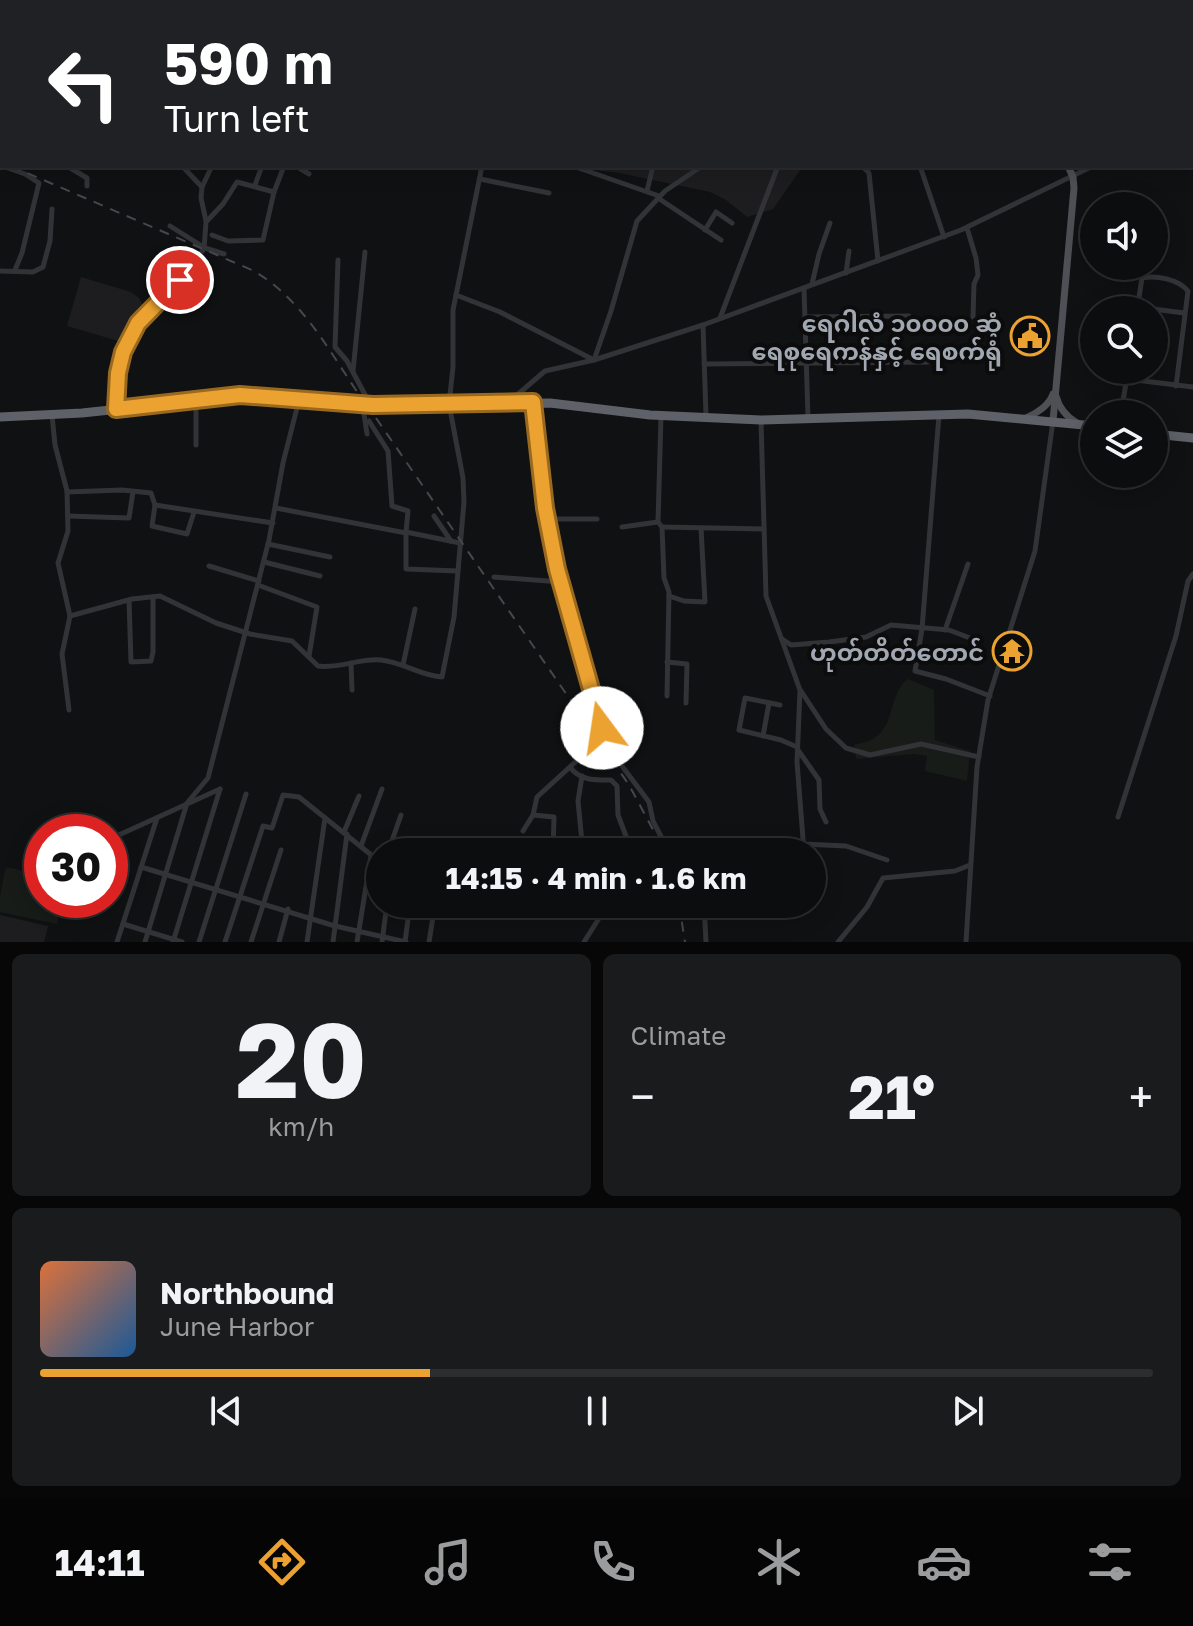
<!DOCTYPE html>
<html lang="en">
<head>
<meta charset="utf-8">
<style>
	body { margin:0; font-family:"Golos Text","Noto Sans Myanmar",sans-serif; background:#1a1b1c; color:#f1f3f6; height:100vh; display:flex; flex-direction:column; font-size:30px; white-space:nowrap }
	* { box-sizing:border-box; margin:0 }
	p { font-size:26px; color:#9a9c9e }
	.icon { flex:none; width:44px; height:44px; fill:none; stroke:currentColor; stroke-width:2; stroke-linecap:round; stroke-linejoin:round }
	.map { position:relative; height:942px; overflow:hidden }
	.side { display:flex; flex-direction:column; gap:12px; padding:12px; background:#070708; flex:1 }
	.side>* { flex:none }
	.banner { position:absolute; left:0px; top:0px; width:1194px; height:168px; box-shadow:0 4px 20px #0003,0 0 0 2px #2c2d2e; background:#202124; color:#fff; overflow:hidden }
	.buttons { position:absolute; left:1080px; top:192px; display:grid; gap:16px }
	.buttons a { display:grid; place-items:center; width:88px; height:88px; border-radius:50%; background:#0c0d0e; box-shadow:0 4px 20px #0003,0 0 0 2px #2c2d2e; font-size:40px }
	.speed { position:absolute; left:24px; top:814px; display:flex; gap:16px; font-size:40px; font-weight:700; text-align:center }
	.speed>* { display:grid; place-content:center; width:104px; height:104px; border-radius:50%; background:#0c0d0e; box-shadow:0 4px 20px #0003,0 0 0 2px #2c2d2e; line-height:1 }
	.speed .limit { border:12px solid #d22; background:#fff; color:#111 }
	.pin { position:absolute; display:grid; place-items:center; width:68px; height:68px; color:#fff; margin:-34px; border:4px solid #fff; border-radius:50%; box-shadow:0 2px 8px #0007 }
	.me { position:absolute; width:88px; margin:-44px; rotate:346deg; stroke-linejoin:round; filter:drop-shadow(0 0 6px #0008) }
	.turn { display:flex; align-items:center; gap:28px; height:168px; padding:0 32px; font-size:36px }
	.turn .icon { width:104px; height:104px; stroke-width:2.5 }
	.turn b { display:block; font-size:56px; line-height:68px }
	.big { font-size:60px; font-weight:700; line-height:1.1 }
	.side .widget { flex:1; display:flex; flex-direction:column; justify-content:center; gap:12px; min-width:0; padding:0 28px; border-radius:12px; background:#1a1b1c }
	.side .dial { align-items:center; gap:0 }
	.dial b { font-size:104px; line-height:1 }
	.song { display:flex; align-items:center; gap:24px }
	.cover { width:96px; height:96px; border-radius:12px; background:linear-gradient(135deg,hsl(20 70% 55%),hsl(210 70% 35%)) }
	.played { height:8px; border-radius:4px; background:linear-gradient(90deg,#eba230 35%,#2c2d2e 35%) }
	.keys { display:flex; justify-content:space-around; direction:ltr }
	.heat { display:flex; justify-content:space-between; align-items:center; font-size:44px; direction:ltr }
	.side .tiles { flex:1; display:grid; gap:12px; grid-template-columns:1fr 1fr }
	.widget:last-child { grid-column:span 2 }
	.trip { position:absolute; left:366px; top:838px; width:460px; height:80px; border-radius:40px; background:#0c0d0e; box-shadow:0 4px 20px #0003,0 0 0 2px #2c2d2e; font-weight:700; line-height:80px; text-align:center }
	.tabs { display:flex; height:128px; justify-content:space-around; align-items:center; background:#050506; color:#9a9c9e }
	.tabs .icon { width:56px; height:56px }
	.tabs .selected { color:#eba230 }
	.tabs b { font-size:36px; color:#f1f3f6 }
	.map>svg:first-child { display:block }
	.built { fill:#1d1d1f }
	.green { fill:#171c18 }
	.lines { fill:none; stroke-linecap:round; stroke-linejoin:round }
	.minor { stroke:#323337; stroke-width:5 }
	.major { stroke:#4e5056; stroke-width:7 }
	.highway { stroke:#5e6168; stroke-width:9 }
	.rail { stroke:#45474c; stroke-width:2; stroke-dasharray:10 8; stroke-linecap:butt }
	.route-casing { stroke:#99691f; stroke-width:20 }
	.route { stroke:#eba230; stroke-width:14 }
	.labels { text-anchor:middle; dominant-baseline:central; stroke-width:8; stroke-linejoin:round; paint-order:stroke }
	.poi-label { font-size:24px; font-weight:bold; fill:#a2a8b2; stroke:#0c0c0d; text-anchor:end }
</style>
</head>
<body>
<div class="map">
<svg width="1193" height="942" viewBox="0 0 1193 942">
	<rect width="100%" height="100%" fill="#101112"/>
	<g class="built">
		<path d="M445,0h499l-3,2z"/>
		<path d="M561,166h242l-30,43 -26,8 -21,-17 -16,-8 -91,-19z"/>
		<path d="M81,277l50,15 8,6 5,10 -19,35 -58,-17z"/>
		<path d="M0,915l48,11 -4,16h-44z"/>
	</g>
	<g class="green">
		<path d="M908,679l26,11 1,50 35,11 -3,30 -42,-10 2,-15 -13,-2 -58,5 -2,-14c6,-2 14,-3 19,-6 23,-13 15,-46 35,-60z"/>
		<path d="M6,867l36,8v25h20l-5,24 -57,-12v-16z"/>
	</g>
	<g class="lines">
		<g class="minor">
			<path d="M165,0l2,2"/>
			<path d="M443,0l1,2"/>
			<path d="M666,0v2"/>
			<path d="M721,0v2"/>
			<path d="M185,2l2,-2"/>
			<path d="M253,2v-2"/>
			<path d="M813,2v-2"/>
			<path d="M1192,94l1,-1"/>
			<path d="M0,137l2,2"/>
			<path d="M2,166l23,8 14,9 -17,70 -7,17"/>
			<path d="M67,166l20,12v8"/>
			<path d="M182,166l20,21 -1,11 5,23"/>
			<path d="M296,166l13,8"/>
			<path d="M573,166l86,30"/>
			<path d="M862,166l7,7 9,88"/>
			<path d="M920,166l24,71"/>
			<path d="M480,179l69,14"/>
			<path d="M255,185l7,-19"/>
			<path d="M202,187l10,-21"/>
			<path d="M647,191l6,-25"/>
			<path d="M658,198l63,42"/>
			<path d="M170,226l35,22 19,6"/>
			<path d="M967,228l9,30 2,17 -4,9 -1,33"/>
			<path d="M705,230l11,-18 16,11"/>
			<path d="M212,235l16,6 35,-1 11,-48 10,-26"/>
			<path d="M338,260l-3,87 12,14 23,43"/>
			<path d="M0,271l33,1 10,-5 7,-26 2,-32"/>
			<path d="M846,273l3,-22"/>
			<path d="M812,284l7,-30 11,-31"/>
			<path d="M804,288l4,130"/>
			<path d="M456,295l44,17 94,48 17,-49 26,-90 28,-30 37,-25"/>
			<path d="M1138,307l46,6"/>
			<path d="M1137,310l5,-32c14,-3 36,1 46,13l-12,95"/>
			<path d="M805,317l104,-1"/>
			<path d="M720,318l58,-152"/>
			<path d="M703,325l3,91"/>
			<path d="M704,364l224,-2"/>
			<path d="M353,371l12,-119"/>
			<path d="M1127,379l66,8"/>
			<path d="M510,401l35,-30 49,-11 109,-35 258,-95 132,-64"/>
			<path d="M360,404l4,10 3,20"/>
			<path d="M116,408l2,-35 5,-21 15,-29 16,-13 50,-61 2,-27 17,-18 14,-22 37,10"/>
			<path d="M1121,414l7,-44"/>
			<path d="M52,415l3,30 12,46 1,40 -10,32 12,53 -8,38 7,56"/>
			<path d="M939,415l-17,214 -7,42 31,8 44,17"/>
			<path d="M661,417l-3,105 4,5 2,51 5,14 -2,104"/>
			<path d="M369,421l19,30 4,55 16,5 -2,21 54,11"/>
			<path d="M761,421l5,175 34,94 -3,72 7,90"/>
			<path d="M196,445v-44"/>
			<path d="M67,492l55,-2 29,3 4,12 -3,21 35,8 7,-22"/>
			<path d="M155,505l118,18"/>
			<path d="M276,508l130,25v36l52,2"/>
			<path d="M68,516l61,2 4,-26"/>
			<path d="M434,516l17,25"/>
			<path d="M548,519h49"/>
			<path d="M622,527l36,-5"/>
			<path d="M662,527l102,2"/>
			<path d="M268,544l62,13"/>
			<path d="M264,562l56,14"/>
			<path d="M209,566l50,15"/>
			<path d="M494,577l67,5"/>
			<path d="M258,585l59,22 -8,49"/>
			<path d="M669,596l15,5 21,1 -4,-74"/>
			<path d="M129,600l2,62 20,-1 2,-9v-55"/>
			<path d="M70,616l62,-17 28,-3 56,27 34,11 42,7 26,25c21,3 42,-8 63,-6 21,2 41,16 61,17l12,-60 10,-115 -1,-24 -14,-74 4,-37v-57l29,-144"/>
			<path d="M945,630l23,-66"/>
			<path d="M782,639l9,6 38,-3 37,-5 25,-12 58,5 21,8"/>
			<path d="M667,662l20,2 -1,39"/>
			<path d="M351,663l1,27"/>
			<path d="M403,665l12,-56"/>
			<path d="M801,691l25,38 20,19 24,7 51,-11 58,13"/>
			<path d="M780,705l-35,-7 -6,32 42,10 16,7"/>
			<path d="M763,736l6,-33"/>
			<path d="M601,738l48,64 4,19 16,31"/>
			<path d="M798,750l21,30 1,29 6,13"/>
			<path d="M570,767c10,14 26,13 41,13l6,6 1,29 14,37"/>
			<path d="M582,776l-4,25 5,51"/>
			<path d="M533,815l21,2 -1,35"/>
			<path d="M1118,817l58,-181 12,-55 5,-7"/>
			<path d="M523,831l10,-16 4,-18 57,-52 8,-11 -13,-61 -32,-104 -12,-61 -12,-105"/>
			<path d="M344,832l15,-36"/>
			<path d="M110,839l110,-50"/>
			<path d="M803,844l43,2 41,14"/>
			<path d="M361,846l21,-57"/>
			<path d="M388,852l13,-37"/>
			<path d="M411,852l2,-7"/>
			<path d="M141,867l194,59 71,16"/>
			<path d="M704,904l2,38"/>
			<path d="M123,924l59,18"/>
			<path d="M117,942l40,-124"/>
			<path d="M145,942l42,-139 21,-25 61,-238 14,-77 16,-63"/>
			<path d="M173,942l47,-153"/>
			<path d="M199,942l47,-148"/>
			<path d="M225,942l38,-116 9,2 11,-33 16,2 81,65"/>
			<path d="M251,942l30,-92"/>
			<path d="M279,942l9,-33"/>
			<path d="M307,942l18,-124"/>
			<path d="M333,942l14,-108"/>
			<path d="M357,942l14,-86"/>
			<path d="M382,942l5,-38"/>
			<path d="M405,942l5,-38"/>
			<path d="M429,942l6,-38"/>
			<path d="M584,942l24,-38"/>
			<path d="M838,942l29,-35 16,-29 72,-7 15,-6"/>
			<path d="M966,942l11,-175 11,-67 47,-149 18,-130"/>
		</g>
		<g class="major">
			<path d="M1009,0l1,2"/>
			<path d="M40,2l3,-2"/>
			<path d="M50,2l2,-2"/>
			<path d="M0,35l2,-2"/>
			<path d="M0,42l2,-1"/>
			<path d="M1056,396c3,12 11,21 21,27"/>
			<path d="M1026,418c11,-5 23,-12 27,-24"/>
			<path d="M1053,421l21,-233 -1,-11 -5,-11"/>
		</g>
		<g class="highway">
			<path d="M0,417l82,-4 170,-18 121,10 177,-2 100,12 111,5 207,-6 126,12"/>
			<path d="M1154,434l39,4"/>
		</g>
		<g class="rail">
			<path d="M11,166l243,105c49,29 75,80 106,125"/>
			<path d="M376,418l253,367 36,67"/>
			<path d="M679,904l6,38"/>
		</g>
	</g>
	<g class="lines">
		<g class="route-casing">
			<path id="route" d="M180,280l-42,43 -15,29 -5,21 -2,36 124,-14 133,10 160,-3 12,106 12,61 45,159"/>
		</g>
		<use href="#route" class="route"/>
	</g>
	<defs>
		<g id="civic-ring" transform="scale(2)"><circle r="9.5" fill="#0c0c0d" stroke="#eba230" stroke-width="1.5"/><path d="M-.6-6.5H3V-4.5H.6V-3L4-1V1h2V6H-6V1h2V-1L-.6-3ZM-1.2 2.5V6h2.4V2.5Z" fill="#eba230"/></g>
		<g id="temple-ring" transform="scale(2)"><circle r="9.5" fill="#0c0c0d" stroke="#eba230" stroke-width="1.5"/><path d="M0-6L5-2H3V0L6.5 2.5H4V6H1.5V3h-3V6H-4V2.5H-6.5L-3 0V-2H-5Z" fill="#eba230"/></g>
	</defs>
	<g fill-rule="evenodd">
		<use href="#civic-ring" x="1030" y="336"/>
		<use href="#temple-ring" x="1012" y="651"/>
	</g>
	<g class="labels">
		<g class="poi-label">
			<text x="1002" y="322">ရေဂါလံ ၁၀၀၀၀ ဆံ့<tspan x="1002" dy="28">ရေစုရေကန်နှင့် ရေစက်ရုံ</tspan></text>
			<text x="984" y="651">ဟုတ်တိတ်တောင်</text>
		</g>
	</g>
</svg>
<div class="buttons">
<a><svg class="icon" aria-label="sound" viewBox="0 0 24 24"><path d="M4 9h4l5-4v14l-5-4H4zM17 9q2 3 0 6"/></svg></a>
<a><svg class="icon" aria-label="search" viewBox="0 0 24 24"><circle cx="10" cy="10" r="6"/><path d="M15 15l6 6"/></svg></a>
<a><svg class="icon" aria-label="layers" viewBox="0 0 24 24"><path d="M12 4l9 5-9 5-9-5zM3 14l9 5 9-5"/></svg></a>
</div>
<div class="speed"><div class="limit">30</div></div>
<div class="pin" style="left:180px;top:280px;background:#d93025"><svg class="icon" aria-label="arrive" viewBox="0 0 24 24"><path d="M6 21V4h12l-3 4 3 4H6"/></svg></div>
<svg class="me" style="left:602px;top:728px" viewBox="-20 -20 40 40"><circle r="19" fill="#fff"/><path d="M0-13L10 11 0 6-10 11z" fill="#eba230"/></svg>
<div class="trip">14:15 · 4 min · 1.6 km</div>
<div class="banner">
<div class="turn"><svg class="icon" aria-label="left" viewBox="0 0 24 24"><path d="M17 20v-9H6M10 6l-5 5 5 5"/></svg><div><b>590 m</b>Turn left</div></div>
</div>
</div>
<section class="side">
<div class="tiles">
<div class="widget dial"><b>20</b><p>km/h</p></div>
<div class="widget"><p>Climate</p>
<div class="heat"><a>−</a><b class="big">21°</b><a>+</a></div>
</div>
<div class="widget">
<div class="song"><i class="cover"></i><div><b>Northbound</b><p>June Harbor</p></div></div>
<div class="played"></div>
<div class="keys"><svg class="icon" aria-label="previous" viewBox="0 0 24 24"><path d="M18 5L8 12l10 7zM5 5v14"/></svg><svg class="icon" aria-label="pause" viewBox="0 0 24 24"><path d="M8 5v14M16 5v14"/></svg><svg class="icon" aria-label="next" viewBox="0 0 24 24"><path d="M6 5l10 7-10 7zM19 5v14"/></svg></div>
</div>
</div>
</section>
<nav class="tabs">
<b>14:11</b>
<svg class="icon selected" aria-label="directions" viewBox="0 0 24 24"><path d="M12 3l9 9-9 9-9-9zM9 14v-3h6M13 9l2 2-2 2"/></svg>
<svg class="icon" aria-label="music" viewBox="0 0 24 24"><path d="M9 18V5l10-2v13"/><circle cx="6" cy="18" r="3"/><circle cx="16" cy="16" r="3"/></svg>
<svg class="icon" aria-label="phone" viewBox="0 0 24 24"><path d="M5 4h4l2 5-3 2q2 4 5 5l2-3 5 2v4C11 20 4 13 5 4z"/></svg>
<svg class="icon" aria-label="climate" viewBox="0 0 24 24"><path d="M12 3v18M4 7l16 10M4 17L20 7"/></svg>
<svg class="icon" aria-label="car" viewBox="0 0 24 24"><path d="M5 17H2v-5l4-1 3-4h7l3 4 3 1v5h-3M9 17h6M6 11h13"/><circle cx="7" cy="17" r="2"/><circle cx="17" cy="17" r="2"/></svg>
<svg class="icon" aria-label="filters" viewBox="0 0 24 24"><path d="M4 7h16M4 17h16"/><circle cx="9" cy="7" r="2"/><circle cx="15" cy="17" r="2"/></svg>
</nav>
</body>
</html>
